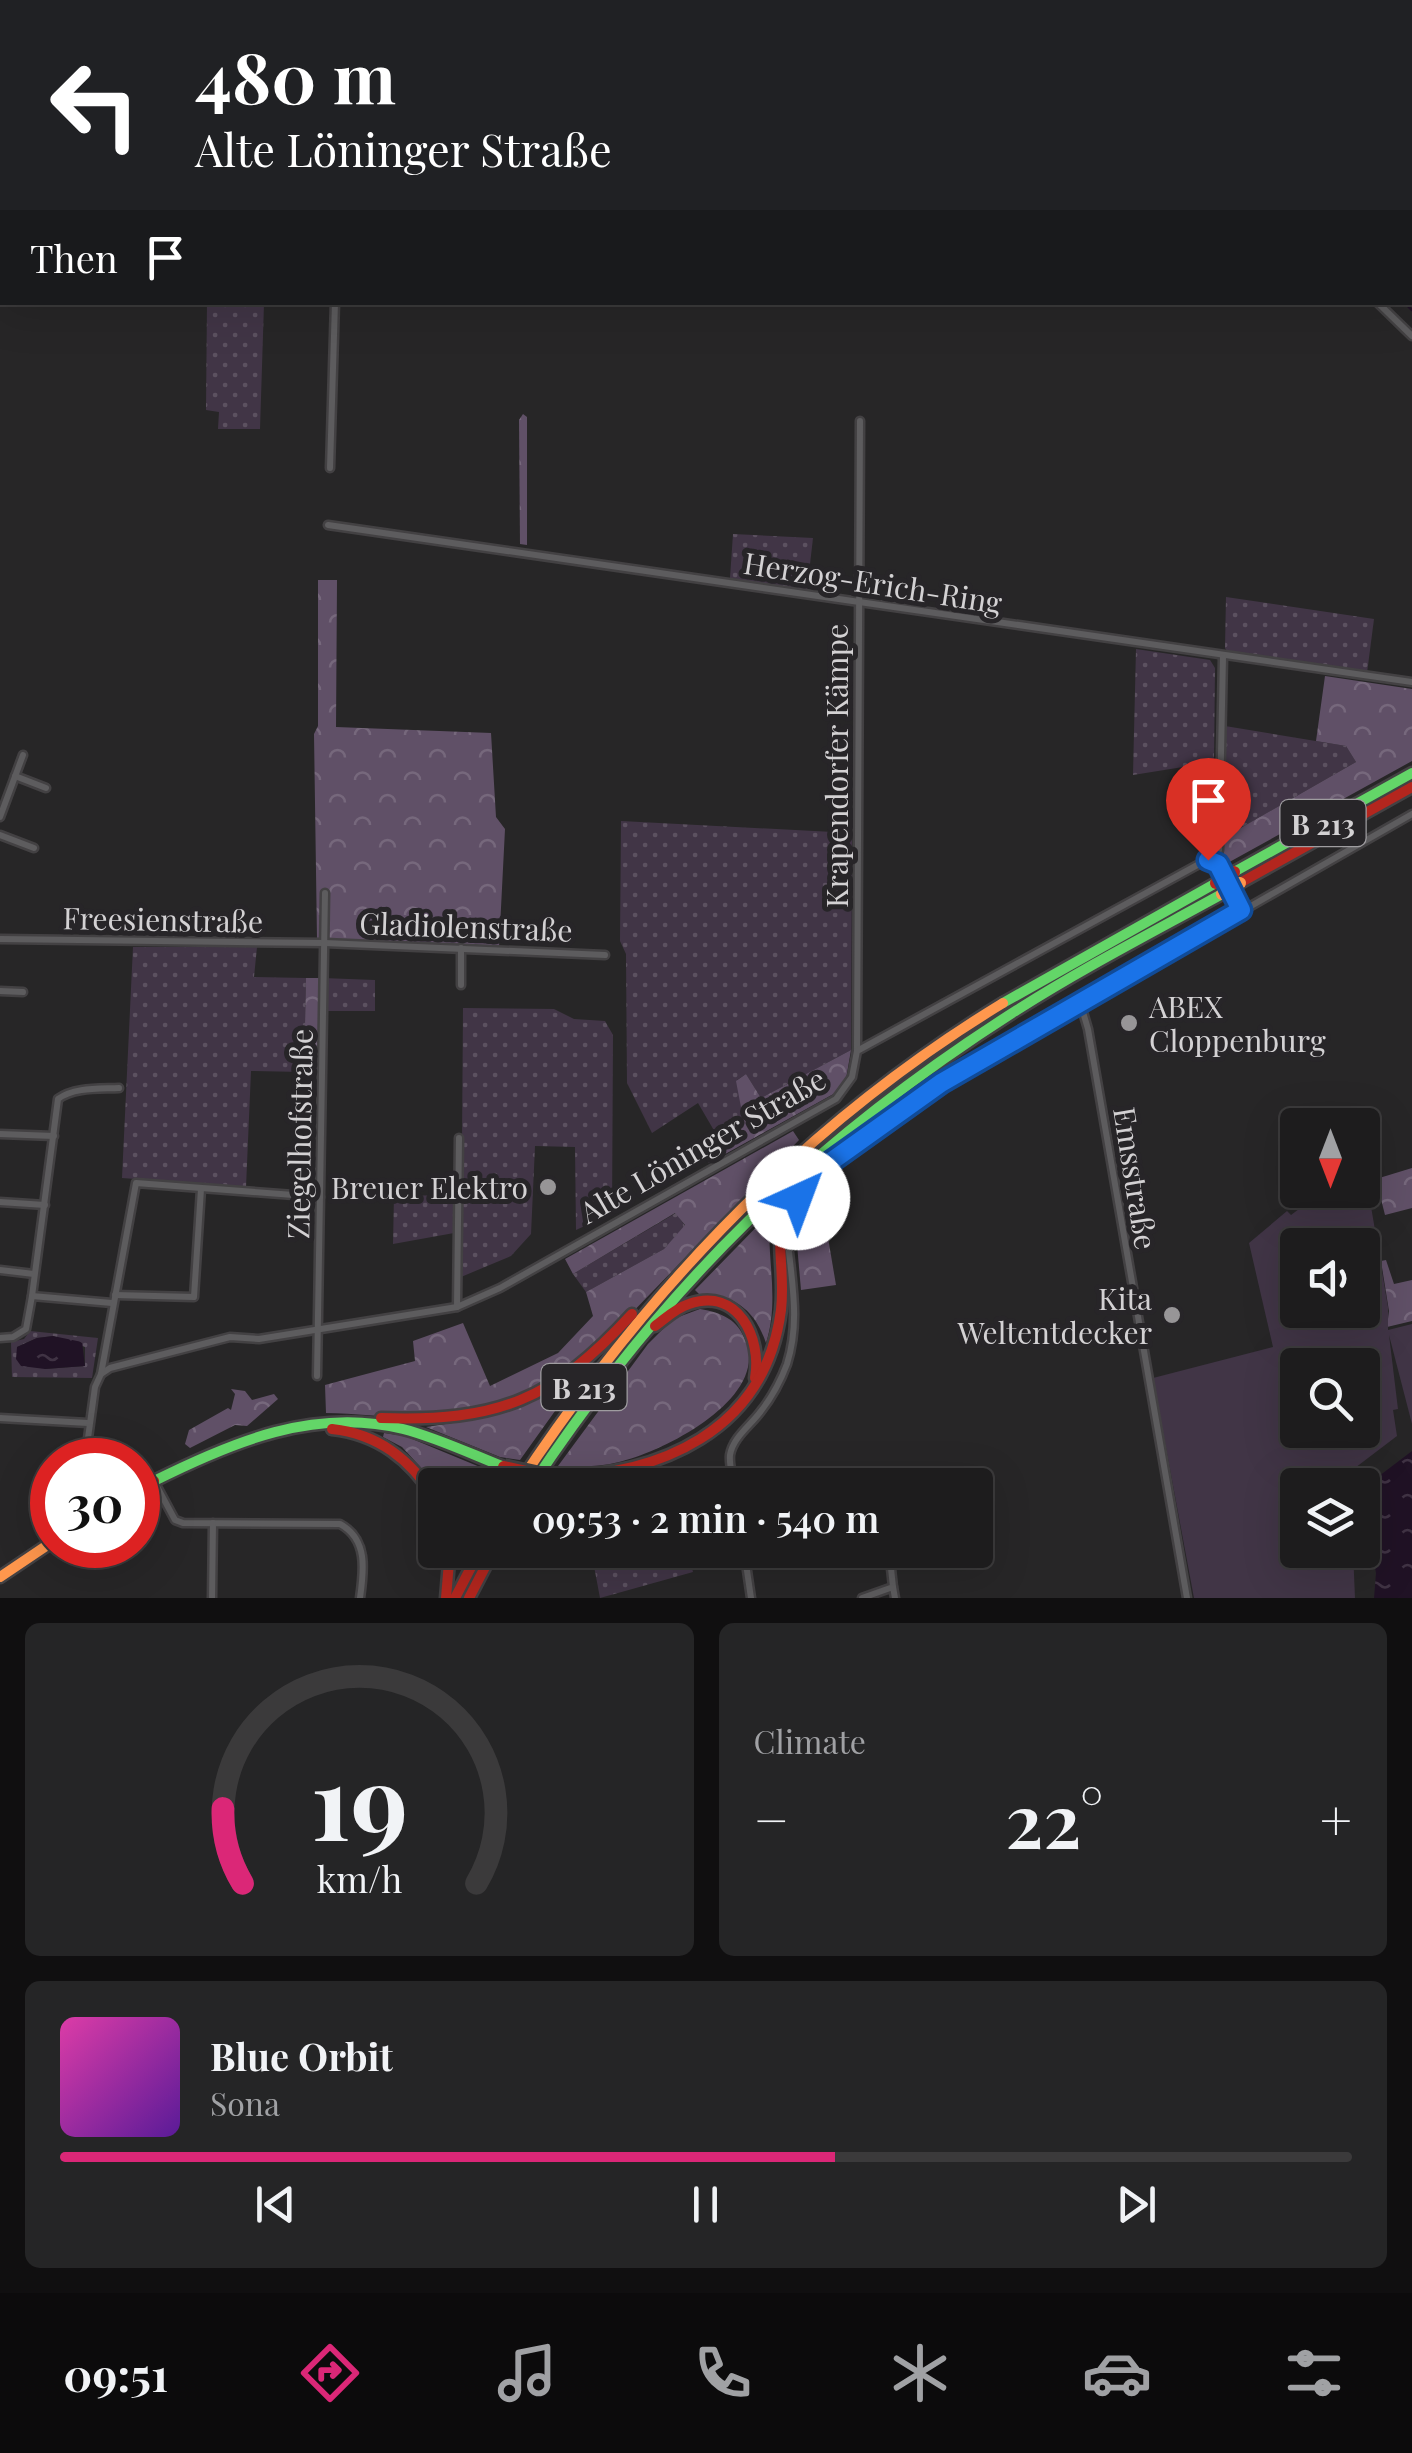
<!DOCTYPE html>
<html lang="en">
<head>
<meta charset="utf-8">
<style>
	body { margin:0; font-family:"Playfair Display",serif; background:#252526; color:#f1f3f6; height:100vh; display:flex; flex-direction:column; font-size:38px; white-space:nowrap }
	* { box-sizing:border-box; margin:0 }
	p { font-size:32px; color:#a0a1a4 }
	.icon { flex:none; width:55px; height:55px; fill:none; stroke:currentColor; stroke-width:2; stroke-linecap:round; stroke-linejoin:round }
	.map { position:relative; height:1598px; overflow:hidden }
	.sheet { display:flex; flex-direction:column; gap:25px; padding:25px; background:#100f10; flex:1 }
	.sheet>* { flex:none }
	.banner { position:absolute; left:0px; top:0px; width:1412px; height:305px; box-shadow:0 10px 40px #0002,0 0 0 2px #3b3a3b; background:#202124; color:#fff; overflow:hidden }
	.needle { width:65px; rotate:180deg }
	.controls { position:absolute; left:1280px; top:1108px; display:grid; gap:20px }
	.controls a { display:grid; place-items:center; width:100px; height:100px; border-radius:10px; background:#1d1c1d; box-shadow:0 10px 40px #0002,0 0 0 2px #3b3a3b; font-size:50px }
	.speed { position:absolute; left:30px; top:1438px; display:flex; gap:20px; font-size:50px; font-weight:700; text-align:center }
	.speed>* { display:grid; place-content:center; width:130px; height:130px; border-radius:50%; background:#1d1c1d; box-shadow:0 10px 40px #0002,0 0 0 2px #3b3a3b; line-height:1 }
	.speed .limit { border:15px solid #d22; background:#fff; color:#111 }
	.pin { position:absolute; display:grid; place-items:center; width:85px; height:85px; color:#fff; margin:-102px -42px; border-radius:50% 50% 50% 0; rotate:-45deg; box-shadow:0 0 10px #0007 }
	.pin .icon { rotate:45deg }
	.me { position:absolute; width:110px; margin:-55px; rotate:43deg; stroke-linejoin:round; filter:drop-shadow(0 0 8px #0008) }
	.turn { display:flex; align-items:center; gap:35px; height:210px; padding:0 30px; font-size:45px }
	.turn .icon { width:130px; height:130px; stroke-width:2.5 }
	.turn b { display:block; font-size:70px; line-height:85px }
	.then { display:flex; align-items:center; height:95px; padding:0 30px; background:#0003; gap:20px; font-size:38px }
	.big { font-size:75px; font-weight:600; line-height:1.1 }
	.sheet .tile { flex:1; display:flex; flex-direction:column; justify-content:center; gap:15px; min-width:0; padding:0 35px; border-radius:15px; background:#252526 }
	.sheet .dial { align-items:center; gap:0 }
	.dial svg { height:260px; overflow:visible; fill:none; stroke:#3b3a3b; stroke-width:7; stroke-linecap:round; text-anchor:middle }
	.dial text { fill:#f1f3f6; stroke:none }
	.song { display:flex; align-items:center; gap:30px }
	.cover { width:120px; height:120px; border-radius:15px; background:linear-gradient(135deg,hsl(320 70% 55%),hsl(270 70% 35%)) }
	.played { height:10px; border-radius:5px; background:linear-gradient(90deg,#db2777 60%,#3b3a3b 60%) }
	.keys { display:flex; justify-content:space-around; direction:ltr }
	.heat { display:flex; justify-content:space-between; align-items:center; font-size:55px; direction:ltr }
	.sheet .tiles { flex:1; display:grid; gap:25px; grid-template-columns:1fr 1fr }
	.tile:last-child { grid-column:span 2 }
	.trip { position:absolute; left:418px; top:1468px; width:575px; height:100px; border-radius:10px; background:#1d1c1d; box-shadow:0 10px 40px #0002,0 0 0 2px #3b3a3b; font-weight:600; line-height:100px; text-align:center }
	.dock { display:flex; height:160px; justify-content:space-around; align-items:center; background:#0c0b0c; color:#a0a1a4 }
	.dock .icon { width:70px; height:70px }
	.dock .on { color:#db2777 }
	.dock b { font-size:45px; color:#f1f3f6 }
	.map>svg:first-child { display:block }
	.green { fill:url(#green-dots); fill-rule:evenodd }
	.forest { fill:url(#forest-crowns) }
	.pitch { fill:#413546; fill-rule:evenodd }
	.water { fill:url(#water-ripples) }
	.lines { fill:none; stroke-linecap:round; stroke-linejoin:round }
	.stream { stroke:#201225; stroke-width:2.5 }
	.street-casing { stroke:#434143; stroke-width:11 }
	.fast-casing { stroke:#434143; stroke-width:15 }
	.slow-casing { stroke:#434143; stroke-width:15 }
	.jam-casing { stroke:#434143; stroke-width:15 }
	.street { stroke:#5d5c5e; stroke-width:6 }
	.fast { stroke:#63d668; stroke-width:10 }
	.slow { stroke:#ff974d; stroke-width:10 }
	.jam { stroke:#b3261e; stroke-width:10 }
	.slow-bridge-casing { stroke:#434143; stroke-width:18; stroke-linecap:butt }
	.jam-bridge-casing { stroke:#434143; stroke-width:18; stroke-linecap:butt }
	.slow-bridge { stroke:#ff974d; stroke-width:12 }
	.jam-bridge { stroke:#b3261e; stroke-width:12 }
	.route-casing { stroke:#114b97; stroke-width:25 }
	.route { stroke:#1a73e8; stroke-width:18 }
	.poi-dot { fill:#979597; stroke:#272528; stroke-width:4 }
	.labels { text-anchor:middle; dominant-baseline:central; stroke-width:10; stroke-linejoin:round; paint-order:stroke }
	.shield { fill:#272528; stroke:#9f9da0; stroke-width:2.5 }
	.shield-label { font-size:28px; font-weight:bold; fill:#d3d1d3 }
	.street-label { font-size:30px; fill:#d3d1d3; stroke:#272528 }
	.poi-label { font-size:30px; fill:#d3d1d3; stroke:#272528; text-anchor:end }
</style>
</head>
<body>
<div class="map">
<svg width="1412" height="1598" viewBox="0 0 1412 1598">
	<defs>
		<pattern id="green-dots" width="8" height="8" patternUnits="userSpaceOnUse" patternTransform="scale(2.5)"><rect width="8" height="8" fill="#413546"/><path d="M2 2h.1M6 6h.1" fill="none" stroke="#5c5160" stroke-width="1.8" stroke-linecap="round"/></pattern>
		<pattern id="forest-crowns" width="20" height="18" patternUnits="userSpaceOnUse" patternTransform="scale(2.5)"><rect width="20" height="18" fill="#605067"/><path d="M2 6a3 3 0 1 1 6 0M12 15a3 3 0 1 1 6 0" fill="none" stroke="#76687c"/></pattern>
		<pattern id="water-ripples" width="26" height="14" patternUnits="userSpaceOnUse" patternTransform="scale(2.5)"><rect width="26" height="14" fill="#201225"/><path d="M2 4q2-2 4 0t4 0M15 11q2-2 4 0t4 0" fill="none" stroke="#403344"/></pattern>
	</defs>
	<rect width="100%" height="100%" fill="#272627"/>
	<g class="green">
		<path d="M207,303h57l-4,126h-42l1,-17 -13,-2z"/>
		<path d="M733,534l80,4 -6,52 -77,-12z"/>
		<path d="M1226,597l148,22 -7,54 -139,-20 -3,-5z"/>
		<path d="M1136,649l74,11 5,8 -1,94 -81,13z"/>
		<path d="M1225,726l121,20 10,16 -133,76z"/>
		<path d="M621,821l231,12 -1,217 -90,48 -15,-24 -9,6 7,43 -25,16 -21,-36 -46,30 -25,-50 -1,-129 -6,-13z"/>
		<path d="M133,947h124l-3,30 52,1 -2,94 -53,-1 -5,116 -124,-9z"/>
		<path d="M322,978l53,2v31h-54z"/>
		<path d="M463,1008l91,1 20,10 31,2 8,14 -1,178 -36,17 -1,-83 -40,-1 -4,88 -20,22 -50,21z"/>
		<path d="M455,1195l-1,38 -61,11 1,-48z"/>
		<path d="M676,1213l9,13 -21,23 -78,43 -13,-18z"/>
		<path d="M30,1331l68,7 -6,40 -80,-1 -1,-35 13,-3zM53,1336l32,11v19l-40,3 -28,-22 20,-9z"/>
		<path d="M591,1550h96l6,22 -93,26z"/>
	</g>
	<g class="forest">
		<path d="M523,414l4,3v128l-7,-1 -1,-124z"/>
		<path d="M318,580h19l-1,147 155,6 5,84 9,12 -6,118 -182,-8 -3,-205 4,-8z"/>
		<path d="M1325,676l87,13v72l-188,104 -1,-27 133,-76 -10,-16 -30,-5z"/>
		<path d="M306,978h16l-3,94h-15z"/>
		<path d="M851,1050l-5,29 -9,13 -128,71 -10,-17 20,-7 25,-16 -8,-42 10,-7 15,24z"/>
		<path d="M793,1131l6,9 -205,212c-52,34 -103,62 -166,65 -34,2 -69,-4 -102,-4l-1,-28 90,-24 -2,-20 50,-18 27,63 68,-33 35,-37 -7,-24 78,-43 21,-24 -10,-12 -102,61 -8,-15z"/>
		<path d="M1412,1168v40l-27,7 -9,-36z"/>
		<path d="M770,1213c-4,45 10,86 -4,130 -11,-33 -32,-49 -67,-49l-4,-4z"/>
		<path d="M824,1214l12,71 -35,5 -6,-69z"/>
		<path d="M1386,1260l8,24 18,-4v41l-25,6 2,-16 -8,-50z"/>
		<path d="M700,1309c22,4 38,10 46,33 22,57 -83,110 -127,120 -20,5 -39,5 -61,4l90,-122 25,-25z"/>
		<path d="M575,1376h5l-60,84 -20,-3 -74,-30 53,-8 45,-14z"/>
		<path d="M231,1389l14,2 7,9 22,-6 4,5 -31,27 -12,-1 -45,23 -5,-4 4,-14 39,-22 3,2 4,-16z"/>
		<path d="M384,1433l21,3 104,43 -3,6h-69l-35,-38 -19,-10z"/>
	</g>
	<path class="pitch" d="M1363,1159l25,148v23l24,-6v100l-23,-89 9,74 -5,1 4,26 -50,38 1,11h-50v65h55l2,48h-161l-41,-220 120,-31 -24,-104 38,-32 4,4 12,-9 -2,-5 13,-11h48zM1298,1245h64v65h-64zM1298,1365h64v65h-64z"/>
	<g class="water">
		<path d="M53,1336l29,6 3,24 -40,3 -24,-3 -5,-7 1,-12 20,-9z"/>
		<path d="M1412,1451v147h-38l2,-25 -6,-32 1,-50 8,-15z"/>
	</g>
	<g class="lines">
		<g class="stream">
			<path d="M746,0l1,2"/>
			<path d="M1404,302l8,8"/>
		</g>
		<g class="street-casing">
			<g id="street">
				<path d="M1052,0l3,2"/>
				<path d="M477,2l2,-2"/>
				<path d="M0,49h2"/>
				<path d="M1377,302l35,34"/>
				<path d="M330,468l5,-166"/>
				<path d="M328,525l1084,157"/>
				<path d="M15,776l31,12"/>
				<path d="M0,817l23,-62"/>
				<path d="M0,835l34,13"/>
				<path d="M1214,860l5,-10 4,-193"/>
				<path d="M1231,890l10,20"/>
				<path d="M0,939l325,4 280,12"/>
				<path d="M461,985v-37"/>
				<path d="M0,991l23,1"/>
				<path d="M1080,1002l8,27 99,569"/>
				<path d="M857,1051l3,-630"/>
				<path d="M0,1134l54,2"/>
				<path d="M0,1202l45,3"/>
				<path d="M0,1270l34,4"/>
				<path d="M115,1295l79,2 7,-108"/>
				<path d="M32,1296l26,-197c16,-12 41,-10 61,-11"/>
				<path d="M457,1307l2,-169"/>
				<path d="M0,1338l13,-1 13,-8 6,-33 80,7"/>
				<path d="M101,1374l9,-6 120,-31 29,2 198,-32 43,-19 336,-189 16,-22 5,-26 344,-188 13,-3 12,19"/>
				<path d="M317,1376l8,-483"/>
				<path d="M0,1418l88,5"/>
				<path d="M85,1460l10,-73 6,-13 35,-191 184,14"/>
				<path d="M154,1481l21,39 8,3 157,1c28,15 24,46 20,74"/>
				<path d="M734,1485c-2,-10 -5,-21 -4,-30 3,-18 21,-30 31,-44 11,-14 20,-31 26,-47 13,-42 5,-79 1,-122 -6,-69 103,-125 153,-159l471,-269"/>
				<path d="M744,1550l7,48"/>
				<path d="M889,1550l4,37"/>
				<path d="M212,1598l1,-75"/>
				<path d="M862,1598l31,-11 2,11"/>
			</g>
		</g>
		<g class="fast-casing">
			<g id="fast">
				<path d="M1234,872l178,-99"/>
				<path d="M1003,1003l213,-120"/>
				<path d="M154,1481c78,-39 161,-74 249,-52 35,9 68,25 101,38"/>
				<path d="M532,1485c133,-200 282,-346 485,-475 66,-42 136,-78 205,-116"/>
			</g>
		</g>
		<g class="slow-casing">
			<g id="slow">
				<path d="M518,1485c127,-193 286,-361 485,-482"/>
				<path d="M0,1577l52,-35"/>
			</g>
		</g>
		<g class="jam-casing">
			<g id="jam">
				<path d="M1240,883l172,-96"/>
				<path d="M655,1326c11,-8 21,-18 34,-22 49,-17 73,34 66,74"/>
				<path d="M381,1418c117,4 172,-18 251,-104"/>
				<path d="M332,1429c46,5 78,30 103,69"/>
				<path d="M549,1477c110,-1 216,-45 232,-167 6,-51 -15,-85 19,-133"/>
				<path d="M138,1490l16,-9"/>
				<path d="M446,1598l4,-48"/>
				<path d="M455,1598l25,-48"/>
				<path d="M469,1598l25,-48"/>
			</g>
		</g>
		<use href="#street" class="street"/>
		<use href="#fast" class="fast"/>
		<use href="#slow" class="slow"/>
		<use href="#jam" class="jam"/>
		<g class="slow-bridge-casing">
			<path id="slow-bridge" d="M1222,894l18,-11"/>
		</g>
		<g class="jam-bridge-casing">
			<g id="jam-bridge">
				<path d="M1216,883l18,-11"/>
				<path d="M504,1467l45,10"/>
			</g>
		</g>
		<use href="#slow-bridge" class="slow-bridge"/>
		<use href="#jam-bridge" class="jam-bridge"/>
	</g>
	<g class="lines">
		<g class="route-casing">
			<path id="route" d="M798,1198l31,-35 112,-80 300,-173 -23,-46 -10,-4"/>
		</g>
		<use href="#route" class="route"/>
	</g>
	<g class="poi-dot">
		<circle cx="1129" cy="1023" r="10"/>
		<circle cx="548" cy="1187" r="10"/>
		<circle cx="1172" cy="1315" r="10"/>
	</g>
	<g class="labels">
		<g class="shield">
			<rect x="1280.5" y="800" width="85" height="46" rx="8"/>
			<rect x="541.5" y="1364" width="85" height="46" rx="8"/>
		</g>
		<g class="shield-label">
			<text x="1323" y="823">B 213</text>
			<text x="584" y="1387">B 213</text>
		</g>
		<g class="street-label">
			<text transform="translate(873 582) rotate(9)">Herzog-Erich-Ring</text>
			<text transform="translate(836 766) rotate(-90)">Krapendorfer Kämpe</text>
			<text transform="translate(163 919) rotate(1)">Freesienstraße</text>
			<text transform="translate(466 926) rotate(2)">Gladiolenstraße</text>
			<text transform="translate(299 1134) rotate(-89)">Ziegelhofstraße</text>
			<text transform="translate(702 1145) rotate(-30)">Alte Löninger Straße</text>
			<text transform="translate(1136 1178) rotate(81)">Emsstraße</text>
		</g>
		<g class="poi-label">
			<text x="1149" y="1006" text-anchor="start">ABEX<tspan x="1149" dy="34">Cloppenburg</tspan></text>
			<text x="528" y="1187">Breuer Elektro</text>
			<text x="1152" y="1298">Kita<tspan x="1152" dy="34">Weltentdecker</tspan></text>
		</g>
	</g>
</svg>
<div class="controls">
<a><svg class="needle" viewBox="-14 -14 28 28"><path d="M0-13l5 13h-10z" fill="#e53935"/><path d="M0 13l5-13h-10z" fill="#a0a1a4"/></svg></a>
<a><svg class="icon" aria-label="sound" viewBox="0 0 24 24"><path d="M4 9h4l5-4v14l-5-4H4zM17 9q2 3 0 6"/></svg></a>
<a><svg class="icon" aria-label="search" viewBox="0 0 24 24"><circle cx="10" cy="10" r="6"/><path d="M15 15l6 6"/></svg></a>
<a><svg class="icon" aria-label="layers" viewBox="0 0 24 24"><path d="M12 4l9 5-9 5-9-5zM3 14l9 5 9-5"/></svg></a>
</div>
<div class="speed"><div class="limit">30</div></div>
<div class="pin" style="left:1208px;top:860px;background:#d93025"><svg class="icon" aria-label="arrive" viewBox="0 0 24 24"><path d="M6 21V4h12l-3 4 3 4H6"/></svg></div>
<svg class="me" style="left:798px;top:1198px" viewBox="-20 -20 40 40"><circle r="19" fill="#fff"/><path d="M0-13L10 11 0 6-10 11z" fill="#1a73e8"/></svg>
<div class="trip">09:53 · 2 min · 540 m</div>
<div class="banner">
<div class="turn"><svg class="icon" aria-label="left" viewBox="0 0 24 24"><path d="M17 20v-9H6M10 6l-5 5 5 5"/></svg><div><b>480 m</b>Alte Löninger Straße</div></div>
<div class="then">Then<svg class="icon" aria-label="arrive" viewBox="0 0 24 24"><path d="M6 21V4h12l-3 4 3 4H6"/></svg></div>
</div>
</div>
<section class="sheet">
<div class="tiles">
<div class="tile dial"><svg viewBox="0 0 100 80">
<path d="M14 69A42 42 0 1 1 86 69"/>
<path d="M14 69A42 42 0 0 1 8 46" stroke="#db2777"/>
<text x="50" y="56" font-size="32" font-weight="700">19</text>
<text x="50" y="72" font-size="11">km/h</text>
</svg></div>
<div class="tile"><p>Climate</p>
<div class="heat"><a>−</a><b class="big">22°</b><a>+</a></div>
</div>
<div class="tile">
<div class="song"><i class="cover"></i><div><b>Blue Orbit</b><p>Sona</p></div></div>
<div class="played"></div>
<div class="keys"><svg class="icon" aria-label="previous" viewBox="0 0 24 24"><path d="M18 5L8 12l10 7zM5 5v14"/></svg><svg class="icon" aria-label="pause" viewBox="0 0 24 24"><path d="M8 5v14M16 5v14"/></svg><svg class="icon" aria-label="next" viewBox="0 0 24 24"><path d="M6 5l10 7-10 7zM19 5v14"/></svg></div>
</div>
</div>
</section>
<nav class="dock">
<b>09:51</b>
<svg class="icon on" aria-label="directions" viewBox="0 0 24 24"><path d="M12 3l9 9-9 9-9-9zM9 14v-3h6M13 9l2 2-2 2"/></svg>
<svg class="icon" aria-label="music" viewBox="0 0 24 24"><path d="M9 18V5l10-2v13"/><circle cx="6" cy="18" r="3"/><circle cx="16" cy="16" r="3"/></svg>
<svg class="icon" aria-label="phone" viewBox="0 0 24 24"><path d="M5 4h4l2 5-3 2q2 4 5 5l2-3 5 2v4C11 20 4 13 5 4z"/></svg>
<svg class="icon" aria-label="climate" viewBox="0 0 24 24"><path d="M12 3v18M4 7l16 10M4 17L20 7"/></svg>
<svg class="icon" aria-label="car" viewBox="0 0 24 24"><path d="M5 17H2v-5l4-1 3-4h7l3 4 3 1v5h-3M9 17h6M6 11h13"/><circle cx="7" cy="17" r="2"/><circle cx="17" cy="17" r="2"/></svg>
<svg class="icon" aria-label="filters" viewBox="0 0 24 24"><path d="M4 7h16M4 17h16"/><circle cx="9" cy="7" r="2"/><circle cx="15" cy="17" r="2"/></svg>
</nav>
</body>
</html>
